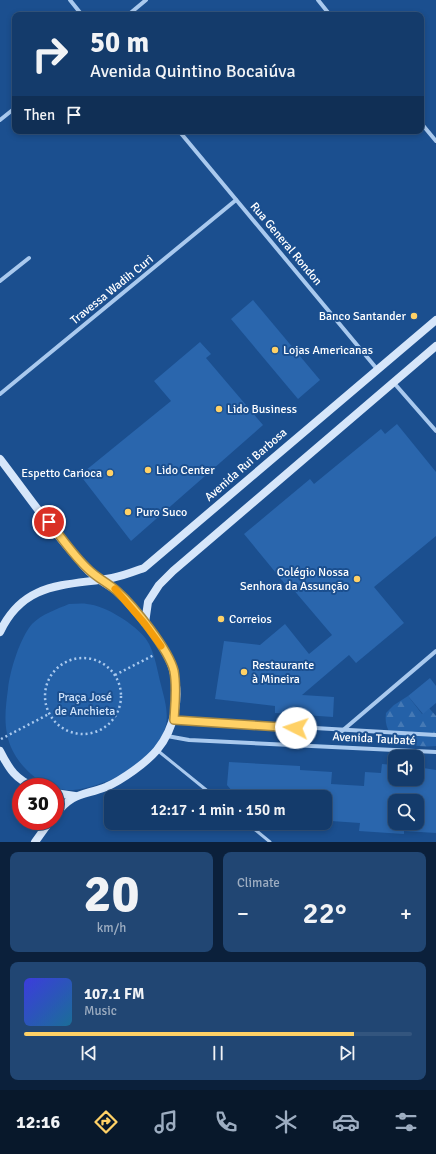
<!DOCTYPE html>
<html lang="en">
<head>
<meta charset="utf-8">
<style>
	body { margin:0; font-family:Signika,sans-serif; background:#214673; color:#f1f3f6; height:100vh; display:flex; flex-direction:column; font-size:15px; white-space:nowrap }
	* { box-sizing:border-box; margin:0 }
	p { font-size:13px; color:#9dadc1 }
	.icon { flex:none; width:22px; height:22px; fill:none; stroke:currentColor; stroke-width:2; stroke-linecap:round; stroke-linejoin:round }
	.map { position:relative; height:842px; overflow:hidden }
	.side { display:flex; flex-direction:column; gap:10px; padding:10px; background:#0b203b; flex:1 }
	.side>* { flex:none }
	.guide { position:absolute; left:12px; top:12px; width:412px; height:122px; border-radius:8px; box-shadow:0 2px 6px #0003,0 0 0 1px #33557e; background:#143b6b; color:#f1f3f6; overflow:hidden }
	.tools { position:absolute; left:388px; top:750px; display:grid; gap:8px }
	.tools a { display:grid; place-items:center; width:36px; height:36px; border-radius:8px; background:#143b6b; box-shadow:0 2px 6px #0003,0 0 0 1px #33557e; font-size:20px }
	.speed { position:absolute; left:12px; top:778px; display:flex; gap:8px; font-size:20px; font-weight:700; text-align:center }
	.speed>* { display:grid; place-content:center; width:52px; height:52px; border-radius:50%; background:#143b6b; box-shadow:0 2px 6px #0003,0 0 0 1px #33557e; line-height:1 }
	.speed .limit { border:6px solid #d22; background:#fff; color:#111 }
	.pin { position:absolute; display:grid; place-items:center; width:34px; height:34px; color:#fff; margin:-17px; border:2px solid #fff; border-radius:50%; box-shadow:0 1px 4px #0007 }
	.me { position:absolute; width:44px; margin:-22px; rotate:274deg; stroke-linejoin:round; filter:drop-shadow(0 0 3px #0008) }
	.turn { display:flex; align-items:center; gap:14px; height:84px; padding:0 12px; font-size:18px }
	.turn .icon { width:52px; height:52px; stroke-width:2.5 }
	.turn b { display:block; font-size:28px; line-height:34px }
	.then { display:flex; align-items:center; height:38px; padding:0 12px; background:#0003; gap:8px; font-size:15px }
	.big { font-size:30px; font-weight:600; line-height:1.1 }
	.side .tile { flex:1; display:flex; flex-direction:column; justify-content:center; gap:6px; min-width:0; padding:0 14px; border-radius:8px; background:#214673 }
	.side .dial { align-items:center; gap:0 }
	.dial b { font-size:52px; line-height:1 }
	.song { display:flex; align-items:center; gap:12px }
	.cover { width:48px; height:48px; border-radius:6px; background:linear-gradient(135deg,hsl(240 70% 55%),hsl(200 70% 35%)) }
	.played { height:4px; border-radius:2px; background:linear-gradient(90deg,#ffd166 85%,#33557e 85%) }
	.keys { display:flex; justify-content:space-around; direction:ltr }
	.heat { display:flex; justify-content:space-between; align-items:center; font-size:22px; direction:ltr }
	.side .tiles { flex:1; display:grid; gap:10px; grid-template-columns:1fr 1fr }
	.tile:last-child { grid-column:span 2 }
	.trip { position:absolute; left:104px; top:790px; width:228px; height:40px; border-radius:8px; background:#143b6b; box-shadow:0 2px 6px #0003,0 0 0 1px #33557e; font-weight:600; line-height:40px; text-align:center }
	.dock { display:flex; height:64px; justify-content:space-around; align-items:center; background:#08182b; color:#9dadc1 }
	.dock .icon { width:28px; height:28px }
	.dock .current { color:#ffd166 }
	.dock b { font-size:18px; color:#f1f3f6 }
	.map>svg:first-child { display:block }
	.green { fill:#2461a8 }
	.forest { fill:url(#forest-firs) }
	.building { fill:#2a66ad; fill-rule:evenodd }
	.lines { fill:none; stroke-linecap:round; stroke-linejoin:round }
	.path { stroke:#a9c9ee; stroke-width:2.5; stroke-dasharray:2 3; stroke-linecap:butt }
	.service { stroke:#a9c9ee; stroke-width:3 }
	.minor { stroke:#a9c9ee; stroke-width:4 }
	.secondary { stroke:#d6e6fa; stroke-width:8 }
	.route-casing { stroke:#a68842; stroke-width:10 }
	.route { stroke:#ffd166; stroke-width:7 }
	.slow { stroke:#f59e0b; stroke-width:7 }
	.poi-dot { fill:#ffd166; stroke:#1b4f8f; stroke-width:1.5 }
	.labels { text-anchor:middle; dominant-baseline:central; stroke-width:4; stroke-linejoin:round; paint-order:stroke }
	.street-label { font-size:12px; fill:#fff; stroke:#1b4f8f }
	.poi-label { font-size:12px; fill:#fff; stroke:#1b4f8f; text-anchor:start }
	.park-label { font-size:12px; fill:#cfe3fa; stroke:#1b4f8f }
</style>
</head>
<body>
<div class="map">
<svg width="436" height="842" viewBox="0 0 436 842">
	<defs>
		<pattern id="forest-firs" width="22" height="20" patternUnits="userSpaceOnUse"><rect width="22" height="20" fill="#2461a8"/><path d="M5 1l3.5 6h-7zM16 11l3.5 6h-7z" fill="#4579b5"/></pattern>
	</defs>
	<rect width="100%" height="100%" fill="#1b4f8f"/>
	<path class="green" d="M69,604c6,0 13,-1 18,0 18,1 49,21 59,35 9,13 11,31 15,46 4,16 9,31 3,47 -7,19 -35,41 -53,48 -12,4 -25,9 -38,10 -30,2 -61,-27 -66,-56 -3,-15 -1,-30 1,-45 2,-19 12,-51 24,-65 10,-10 25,-15 37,-20z"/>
	<path class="forest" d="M408,696l14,18 7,-6 7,8v30c-23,2 -54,-3 -50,-33l8,-8z"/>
	<g class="building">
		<path d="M253,300l67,80 -22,19 -67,-80z"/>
		<path d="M200,342l11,12 -5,4 57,67 -132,116 -51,-66 91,-74 -17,-20z"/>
		<path d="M397,424l39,48v64l-62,51 30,36 -48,40 -7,-8 -47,40 32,2 -1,20 -58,-4v-7l-60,-7 9,-58 36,4 25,-21 24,30 23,-19 -40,-47 -2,2 -46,-56 66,-55 4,5 67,-55 4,5z"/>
		<path d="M430,678l6,8v17l-13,11 -15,-18z"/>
		<path d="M229,762l71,4v4l32,2 -1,12 33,2 1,-14 16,1 1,-9 13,1v14h22v-12l19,3v63l-32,-2v3l-45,-3 1,-8 -29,-2v-3h-6v-21h-88l-10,-12zM395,801h22v22h-22z"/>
	</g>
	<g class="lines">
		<g class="path">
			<circle cx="83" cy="696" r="38"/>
			<path d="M115,675l39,-20"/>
			<path d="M1,739l48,-25"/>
		</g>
		<g class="service">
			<path d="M157,750l58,47"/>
			<path d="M247,823l23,19"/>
		</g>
		<g class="minor">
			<path d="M70,0l12,15"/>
			<path d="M318,0l12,15"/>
			<path d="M128,15l18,-15"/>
			<path d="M0,120l15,-12"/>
			<path d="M421,123l15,18"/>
			<path d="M179,131l198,238"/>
			<path d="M0,281l29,-23"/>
			<path d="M394,383l42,48"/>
			<path d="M0,394l236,-194"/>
			<path d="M174,720l262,15"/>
			<path d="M342,731l94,-80"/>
			<path d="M167,736l22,4 247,12"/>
		</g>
		<g class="secondary">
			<path d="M0,459c26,34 50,69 78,100 6,8 14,16 22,21 7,5 14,8 20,14 16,15 47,54 53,76 8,27 2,58 -16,80 -11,13 -35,30 -51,37 -24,9 -33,5 -51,28"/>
			<path d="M145,623l3,-21 11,-17 14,-14 263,-225"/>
			<path d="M0,632c24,-51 65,-46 112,-54 11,-2 21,-6 32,-10l292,-248"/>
			<path d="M0,751c9,18 16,29 35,36"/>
			<path d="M55,793l20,3"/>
			<path d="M35,842l15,-21"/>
		</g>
	</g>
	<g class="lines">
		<g class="route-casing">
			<path id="route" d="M49,522c13,16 24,33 39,47 9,9 20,14 29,22 17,15 52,59 57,80 3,16 1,32 0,49l122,8"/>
		</g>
		<use href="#route" class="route"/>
		<path class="slow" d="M115,589l30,35 16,22"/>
	</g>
	<g class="poi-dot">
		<circle cx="414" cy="316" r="4"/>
		<circle cx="275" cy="350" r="4"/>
		<circle cx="219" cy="409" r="4"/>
		<circle cx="148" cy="470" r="4"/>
		<circle cx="110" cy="473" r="4"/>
		<circle cx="128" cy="512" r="4"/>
		<circle cx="357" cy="579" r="4"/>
		<circle cx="221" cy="619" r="4"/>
		<circle cx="244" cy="672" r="4"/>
	</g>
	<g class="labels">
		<g class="street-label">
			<text transform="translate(286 244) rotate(50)">Rua General Rondon</text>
			<text transform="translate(112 290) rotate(-39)">Travessa Wadih Curi</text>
			<text transform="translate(246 465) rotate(-41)">Avenida Rui Barbosa</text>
			<text transform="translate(374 739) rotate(3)">Avenida Taubaté</text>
		</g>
		<g class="poi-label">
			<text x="406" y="316" text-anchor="end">Banco Santander</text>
			<text x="283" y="350">Lojas Americanas</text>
			<text x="227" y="409">Lido Business</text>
			<text x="156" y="470">Lido Center</text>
			<text x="102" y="473" text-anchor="end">Espetto Carioca</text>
			<text x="136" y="512">Puro Suco</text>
			<text x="349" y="572" text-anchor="end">Colégio Nossa<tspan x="349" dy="14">Senhora da Assunção</tspan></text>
			<text x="229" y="619">Correios</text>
			<text x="252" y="665">Restaurante<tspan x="252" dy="14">à Mineira</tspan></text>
		</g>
		<g class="park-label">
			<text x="85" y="697">Praça José<tspan x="85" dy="14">de Anchieta</tspan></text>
		</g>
	</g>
</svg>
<div class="tools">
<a><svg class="icon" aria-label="sound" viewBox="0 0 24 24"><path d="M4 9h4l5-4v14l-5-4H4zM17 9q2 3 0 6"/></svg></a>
<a><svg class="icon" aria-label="search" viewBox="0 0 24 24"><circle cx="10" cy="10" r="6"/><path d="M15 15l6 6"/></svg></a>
</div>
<div class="speed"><div class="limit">30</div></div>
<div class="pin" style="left:49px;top:522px;background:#d93025"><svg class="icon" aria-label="arrive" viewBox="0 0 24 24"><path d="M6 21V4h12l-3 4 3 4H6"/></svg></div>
<svg class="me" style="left:296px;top:728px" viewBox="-20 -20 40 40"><circle r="19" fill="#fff"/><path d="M0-13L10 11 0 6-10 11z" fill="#ffd166"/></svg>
<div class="trip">12:17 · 1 min · 150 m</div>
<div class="guide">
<div class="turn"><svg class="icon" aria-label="right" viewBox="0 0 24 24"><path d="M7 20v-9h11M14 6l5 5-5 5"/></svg><div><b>50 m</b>Avenida Quintino Bocaiúva</div></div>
<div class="then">Then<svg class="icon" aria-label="arrive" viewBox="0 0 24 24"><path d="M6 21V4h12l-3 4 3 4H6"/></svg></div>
</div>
</div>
<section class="side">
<div class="tiles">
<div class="tile dial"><b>20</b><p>km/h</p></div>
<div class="tile"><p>Climate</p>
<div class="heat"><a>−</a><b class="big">22°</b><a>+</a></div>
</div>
<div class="tile">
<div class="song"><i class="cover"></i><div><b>107.1 FM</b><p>Music</p></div></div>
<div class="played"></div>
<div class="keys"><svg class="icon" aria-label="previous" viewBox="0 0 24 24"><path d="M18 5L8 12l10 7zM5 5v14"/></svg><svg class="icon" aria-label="pause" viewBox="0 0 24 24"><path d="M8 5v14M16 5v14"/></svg><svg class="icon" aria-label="next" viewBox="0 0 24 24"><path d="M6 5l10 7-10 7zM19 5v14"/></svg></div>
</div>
</div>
</section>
<nav class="dock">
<b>12:16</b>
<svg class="icon current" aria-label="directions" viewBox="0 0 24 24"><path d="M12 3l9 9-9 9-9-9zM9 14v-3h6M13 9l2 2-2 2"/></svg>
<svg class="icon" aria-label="music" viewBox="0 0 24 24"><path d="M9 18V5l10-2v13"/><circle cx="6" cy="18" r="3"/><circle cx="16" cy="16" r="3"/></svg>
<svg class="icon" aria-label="phone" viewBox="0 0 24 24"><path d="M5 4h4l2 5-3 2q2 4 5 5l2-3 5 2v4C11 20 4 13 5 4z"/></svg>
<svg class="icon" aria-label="climate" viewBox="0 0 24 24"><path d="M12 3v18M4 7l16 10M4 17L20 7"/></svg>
<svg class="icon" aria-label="car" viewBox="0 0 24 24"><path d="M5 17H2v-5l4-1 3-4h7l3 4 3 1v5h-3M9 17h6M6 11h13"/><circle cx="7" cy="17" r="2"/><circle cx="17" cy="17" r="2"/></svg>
<svg class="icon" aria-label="filters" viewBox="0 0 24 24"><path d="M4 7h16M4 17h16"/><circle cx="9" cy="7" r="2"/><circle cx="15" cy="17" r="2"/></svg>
</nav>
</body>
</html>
